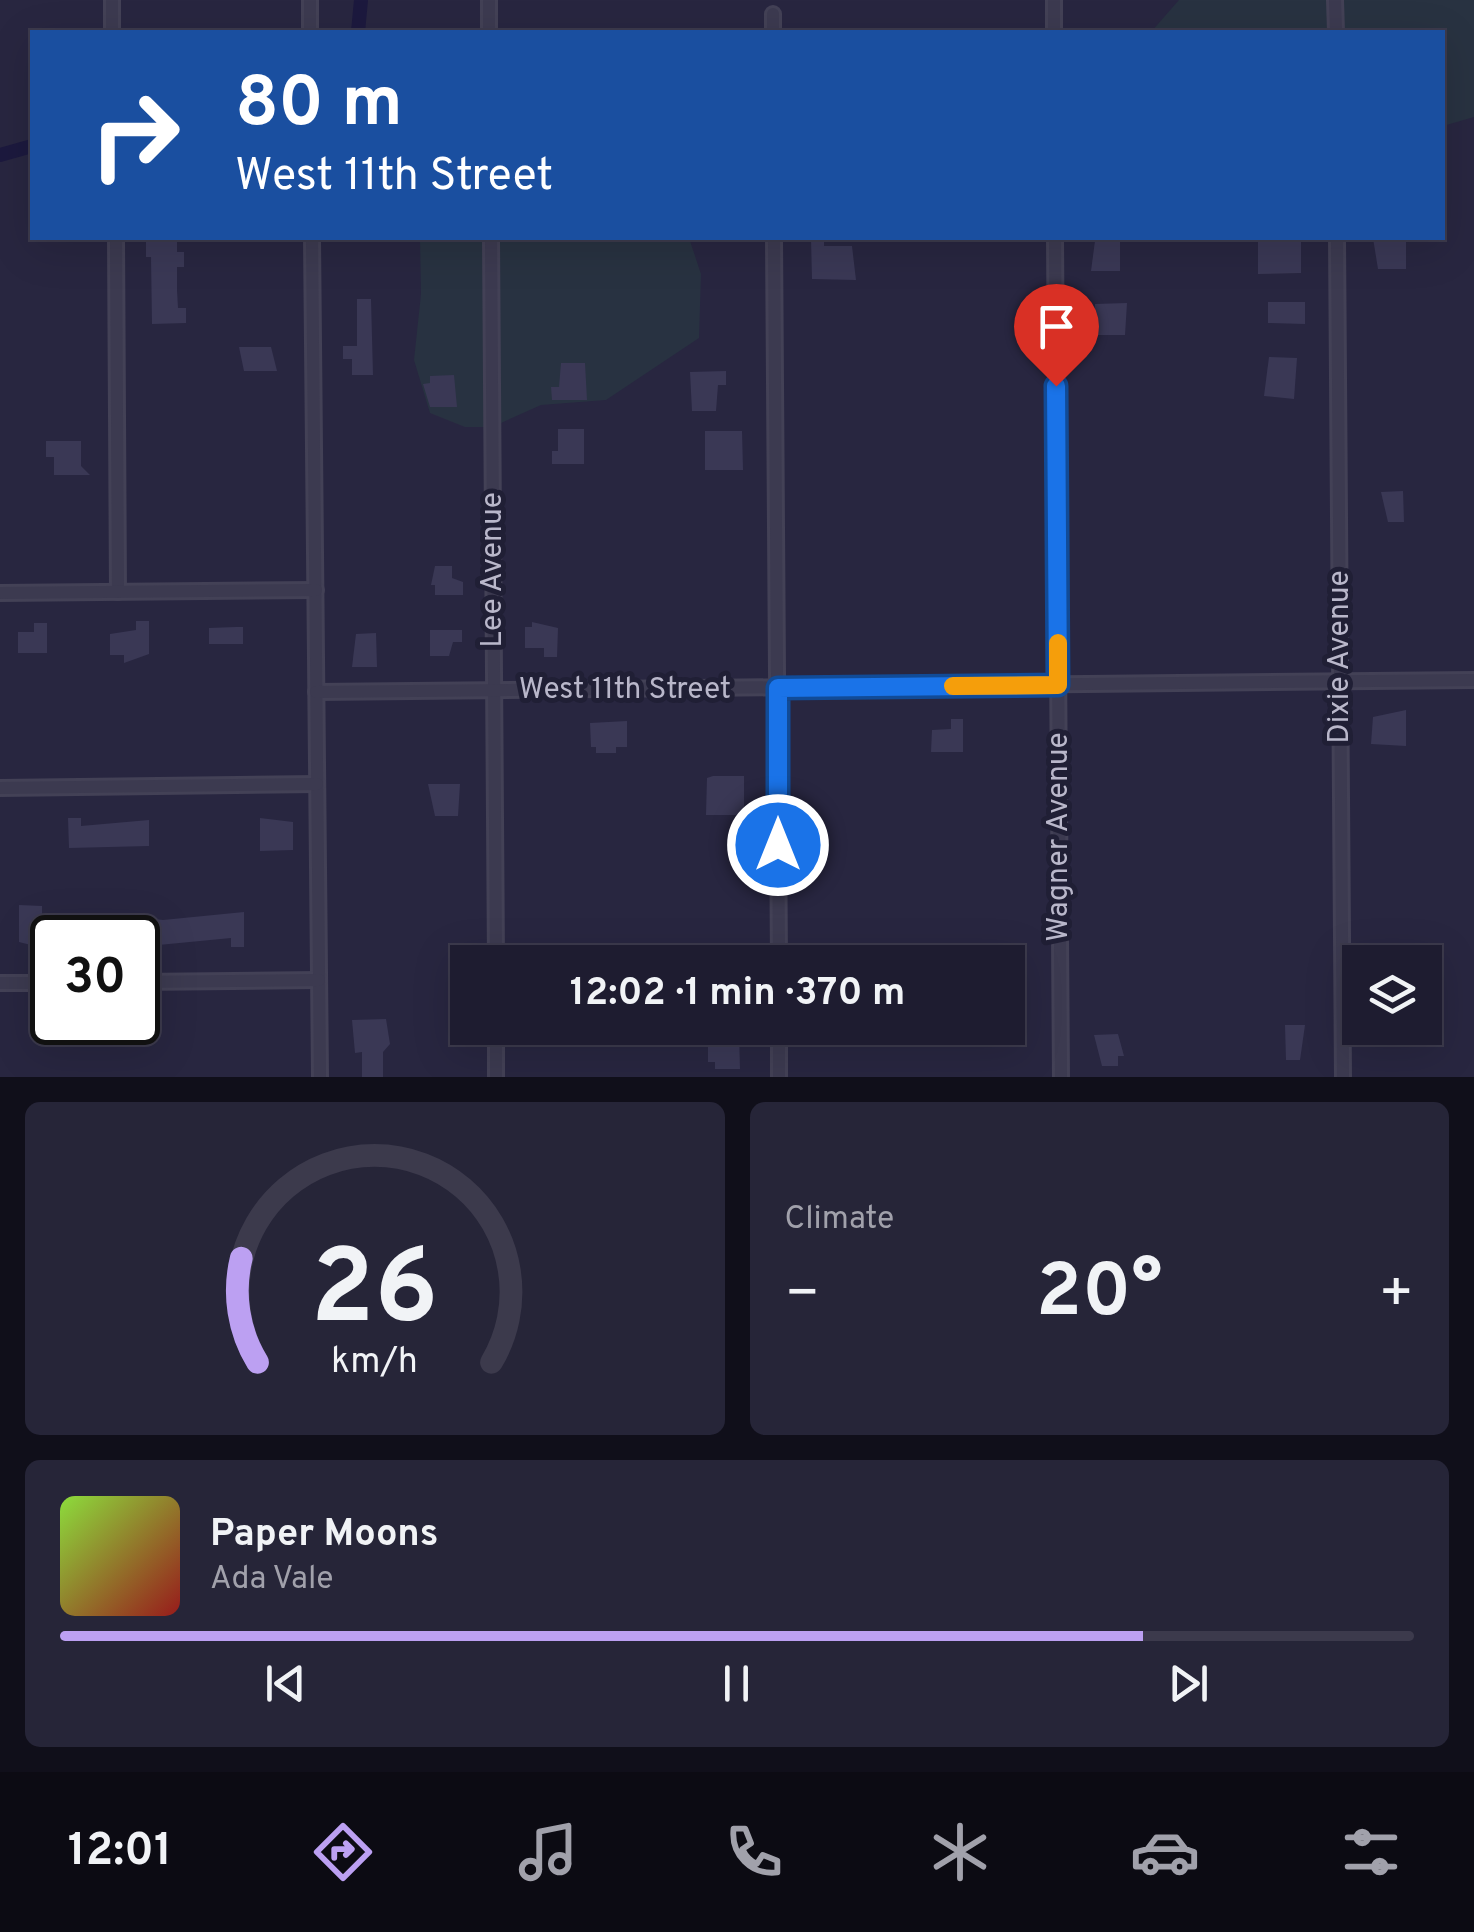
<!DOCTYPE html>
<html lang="en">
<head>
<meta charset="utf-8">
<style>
	body { margin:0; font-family:Overpass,sans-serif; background:#262538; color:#f1f3f6; height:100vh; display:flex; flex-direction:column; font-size:38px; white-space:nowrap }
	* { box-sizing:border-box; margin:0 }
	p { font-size:32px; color:#a1a1ab }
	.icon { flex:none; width:55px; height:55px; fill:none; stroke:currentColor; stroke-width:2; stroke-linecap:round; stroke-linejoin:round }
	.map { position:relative; height:1077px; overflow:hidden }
	.drawer { display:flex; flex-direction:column; gap:25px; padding:25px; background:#100f1a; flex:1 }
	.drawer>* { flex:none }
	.top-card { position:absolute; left:30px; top:30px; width:1415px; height:210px; border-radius:0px; box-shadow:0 10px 40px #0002,0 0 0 2px #3c3a4c; background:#1a4fa0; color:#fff; overflow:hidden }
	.fabs { position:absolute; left:1342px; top:945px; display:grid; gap:20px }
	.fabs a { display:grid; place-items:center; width:100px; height:100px; border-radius:0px; background:#1e1c30; box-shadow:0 10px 40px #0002,0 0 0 2px #3c3a4c; font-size:50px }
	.speed { position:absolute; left:30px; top:915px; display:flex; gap:20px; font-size:50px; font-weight:700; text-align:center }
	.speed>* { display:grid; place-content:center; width:130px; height:130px; border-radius:50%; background:#1e1c30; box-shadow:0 10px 40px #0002,0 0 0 2px #3c3a4c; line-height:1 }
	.speed .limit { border:5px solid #111; border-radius:15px; background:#fff; color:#111 }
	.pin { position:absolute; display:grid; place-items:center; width:85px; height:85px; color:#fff; margin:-102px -42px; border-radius:50% 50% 50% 0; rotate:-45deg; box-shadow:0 0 10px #0007 }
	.pin .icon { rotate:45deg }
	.me { position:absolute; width:110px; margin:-55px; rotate:0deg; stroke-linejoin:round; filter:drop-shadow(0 0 8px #0008) }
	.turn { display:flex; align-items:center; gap:35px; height:210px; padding:0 40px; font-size:45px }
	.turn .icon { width:130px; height:130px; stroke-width:2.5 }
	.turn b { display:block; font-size:70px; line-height:85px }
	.big { font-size:75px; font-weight:700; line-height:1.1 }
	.drawer .tile { flex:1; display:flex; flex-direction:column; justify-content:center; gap:15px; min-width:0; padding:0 35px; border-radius:15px; background:#262538 }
	.drawer .dial { align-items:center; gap:0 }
	.dial svg { height:260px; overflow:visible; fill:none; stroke:#3c3a4c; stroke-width:7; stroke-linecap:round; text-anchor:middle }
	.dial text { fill:#f1f3f6; stroke:none }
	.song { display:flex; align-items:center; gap:30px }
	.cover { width:120px; height:120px; border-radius:15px; background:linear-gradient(135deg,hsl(90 70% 55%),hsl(0 70% 35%)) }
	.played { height:10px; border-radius:5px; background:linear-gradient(90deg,#bca0f2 80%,#3c3a4c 80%) }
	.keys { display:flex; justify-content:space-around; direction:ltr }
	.heat { display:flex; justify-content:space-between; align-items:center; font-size:55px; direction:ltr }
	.drawer .tiles { flex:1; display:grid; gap:25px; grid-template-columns:1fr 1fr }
	.tile:last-child { grid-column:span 2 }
	.trip { position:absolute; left:450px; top:945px; width:575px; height:100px; border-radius:0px; background:#1e1c30; box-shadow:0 10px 40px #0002,0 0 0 2px #3c3a4c; font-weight:700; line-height:100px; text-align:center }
	.menu { display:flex; height:160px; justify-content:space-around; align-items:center; background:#0c0b13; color:#a1a1ab }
	.menu .icon { width:70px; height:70px }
	.menu .on { color:#bca0f2 }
	.menu b { font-size:45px; color:#f1f3f6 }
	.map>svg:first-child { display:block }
	.green { fill:#283241 }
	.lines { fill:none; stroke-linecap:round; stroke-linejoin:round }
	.canal { stroke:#1c193e; stroke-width:14 }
	.building { fill:#3a3855 }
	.minor-casing { stroke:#434156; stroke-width:18 }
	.minor { stroke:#3c3a50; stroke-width:12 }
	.route-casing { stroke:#114b97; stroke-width:25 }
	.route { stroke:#1a73e8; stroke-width:18 }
	.slow { stroke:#f59e0b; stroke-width:18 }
	.labels { text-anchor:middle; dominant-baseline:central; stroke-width:10; stroke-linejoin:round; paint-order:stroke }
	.street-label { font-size:30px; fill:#b9b7ca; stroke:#201f35 }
</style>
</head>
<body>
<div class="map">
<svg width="1474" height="1077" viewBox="0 0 1474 1077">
	<rect width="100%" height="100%" fill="#282640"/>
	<g class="green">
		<path d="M1179,0h295v117l-31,9 -1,-94h-291z"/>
		<path d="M420,238h269l12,36 -2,64 -93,62 -65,5 -49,22h-27l-35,-14 -16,-53 7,-66z"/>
	</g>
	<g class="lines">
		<g class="canal">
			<path d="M358,32l3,-32"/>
			<path d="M0,155l32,-9"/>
		</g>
	</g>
	<g class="building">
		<path d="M1258,238h43v35l-43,1z"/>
		<path d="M1373,238h33v31h-28z"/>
		<path d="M811,239h13v7h28l4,34 -44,-1z"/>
		<path d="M1120,240v31h-29l4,-30z"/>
		<path d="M146,242h31v10h7v15h-7v23l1,18h8v15l-34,1 -1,-67h-5z"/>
		<path d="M357,299h14l2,76h-21v-16h-9v-13h14z"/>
		<path d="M1268,302h37v22l-37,-1z"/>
		<path d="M1127,303l-2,32h-32l2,-31z"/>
		<path d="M239,347h32l6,24h-33z"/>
		<path d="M1269,357l28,1 -3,41 -30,-3z"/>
		<path d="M561,363h24l2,37h-35l-1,-13h8z"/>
		<path d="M726,371v14h-8l-2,26h-24l-2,-39z"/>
		<path d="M454,375l3,32h-27l-7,-23 7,-1v-7z"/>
		<path d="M558,429h26v35h-32v-13h6z"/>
		<path d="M705,431h37l1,39h-38z"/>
		<path d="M46,441h35v25l9,9h-36v-18h-8z"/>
		<path d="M1403,491l1,31h-16l-7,-30z"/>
		<path d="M435,566h17v12l11,4v13h-28v-10h-4z"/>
		<path d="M136,621h13v33l-25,9v-8h-14v-21l26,-4z"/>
		<path d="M532,622l26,6 -1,29h-13v-9h-19v-21h7z"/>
		<path d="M34,623h13v30h-29v-21h16z"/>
		<path d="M236,627h7v17h-34v-16z"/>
		<path d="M430,630h32v12h-9l-4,14h-19z"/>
		<path d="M376,633l1,34h-25l4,-33z"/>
		<path d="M1406,710v36l-35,-2 2,-27z"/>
		<path d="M951,719h12v33h-32l1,-22 19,-1z"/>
		<path d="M627,721v26h-11v6h-20v-6h-5l-1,-24z"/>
		<path d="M713,776h31v39h-38l1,-37z"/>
		<path d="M428,784h32l-2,32h-23z"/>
		<path d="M68,818h13v8l68,-6v26l-80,2z"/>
		<path d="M260,818l33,4v28l-33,1z"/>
		<path d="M19,905l23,1v12h9v4h31v-7h10v6h22v-7l49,6 81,-8v35h-13v-9l-93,9v-9h-87v7h-20l-12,-3z"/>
		<path d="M386,1019l4,25 -7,8v25h-21v-25l-7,1 -3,-33z"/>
		<path d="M1285,1025h20l-5,35h-14z"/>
		<path d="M715,1032l24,1 1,36h-25v-7h-7v-19h7z"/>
		<path d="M1118,1034l6,22h-6v10h-16l-8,-31z"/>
	</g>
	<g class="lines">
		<g class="minor-casing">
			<g id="minor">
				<path d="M112,0v32"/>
				<path d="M310,0v32"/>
				<path d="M489,0v32"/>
				<path d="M1054,0v32"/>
				<path d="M1335,0l1,32"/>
				<path d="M773,14v18"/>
				<path d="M116,238l2,354"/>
				<path d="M312,238l8,839"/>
				<path d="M491,238l5,724"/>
				<path d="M774,238l5,724"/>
				<path d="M1055,238l6,839"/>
				<path d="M1337,238l6,839"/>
				<path d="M0,593l316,-3"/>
				<path d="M316,692l1158,-12"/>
				<path d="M0,788l317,-4"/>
				<path d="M138,982l181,-2"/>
				<path d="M0,983h52"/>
				<path d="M496,1028v49"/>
				<path d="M779,1028v49"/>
			</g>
		</g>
		<use href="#minor" class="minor"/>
	</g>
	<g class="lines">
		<g class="route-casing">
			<path id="route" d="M778,845v-157l280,-3 -2,-299"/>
		</g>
		<use href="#route" class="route"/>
		<path class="slow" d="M953,686l105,-1v-42"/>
	</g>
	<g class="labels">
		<g class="street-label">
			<text transform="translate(493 570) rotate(-90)">Lee Avenue</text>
			<text transform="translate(1340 657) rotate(-90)">Dixie Avenue</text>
			<text x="625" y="690">West 11th Street</text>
			<text transform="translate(1059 837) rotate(-90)">Wagner Avenue</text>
		</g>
	</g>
</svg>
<div class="fabs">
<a><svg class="icon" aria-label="layers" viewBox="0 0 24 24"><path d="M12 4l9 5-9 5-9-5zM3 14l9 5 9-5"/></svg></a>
</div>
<div class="speed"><div class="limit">30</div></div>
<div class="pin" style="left:1056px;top:386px;background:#d93025"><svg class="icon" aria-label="arrive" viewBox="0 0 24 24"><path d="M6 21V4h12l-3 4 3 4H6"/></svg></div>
<svg class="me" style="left:778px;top:845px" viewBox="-20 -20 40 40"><circle r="17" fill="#1a73e8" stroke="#fff" stroke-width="3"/><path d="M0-11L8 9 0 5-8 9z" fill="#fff"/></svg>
<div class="trip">12:02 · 1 min · 370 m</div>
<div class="top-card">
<div class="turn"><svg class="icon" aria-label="right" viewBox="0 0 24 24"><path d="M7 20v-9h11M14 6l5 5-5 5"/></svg><div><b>80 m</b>West 11th Street</div></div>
</div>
</div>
<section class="drawer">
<div class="tiles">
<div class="tile dial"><svg viewBox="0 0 100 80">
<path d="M14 69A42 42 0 1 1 86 69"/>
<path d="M14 69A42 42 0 0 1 9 37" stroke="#bca0f2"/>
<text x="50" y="56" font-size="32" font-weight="700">26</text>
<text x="50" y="72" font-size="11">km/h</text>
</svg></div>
<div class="tile"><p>Climate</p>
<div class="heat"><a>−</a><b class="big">20°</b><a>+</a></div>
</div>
<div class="tile">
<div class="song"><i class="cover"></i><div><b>Paper Moons</b><p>Ada Vale</p></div></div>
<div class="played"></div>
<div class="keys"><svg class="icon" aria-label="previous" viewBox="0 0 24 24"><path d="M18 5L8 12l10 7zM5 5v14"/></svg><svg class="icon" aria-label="pause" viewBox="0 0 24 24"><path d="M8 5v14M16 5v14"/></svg><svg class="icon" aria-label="next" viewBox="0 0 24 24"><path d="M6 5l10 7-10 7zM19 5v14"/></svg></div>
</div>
</div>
</section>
<nav class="menu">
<b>12:01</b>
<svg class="icon on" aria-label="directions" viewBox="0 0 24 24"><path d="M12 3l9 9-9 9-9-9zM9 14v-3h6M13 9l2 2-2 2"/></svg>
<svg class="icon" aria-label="music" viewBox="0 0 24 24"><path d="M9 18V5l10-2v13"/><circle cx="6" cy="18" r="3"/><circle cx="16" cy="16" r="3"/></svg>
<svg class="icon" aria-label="phone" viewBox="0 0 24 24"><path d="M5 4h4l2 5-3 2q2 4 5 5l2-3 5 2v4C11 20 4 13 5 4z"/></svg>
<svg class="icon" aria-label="climate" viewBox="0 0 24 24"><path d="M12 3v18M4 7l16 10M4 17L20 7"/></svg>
<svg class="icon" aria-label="car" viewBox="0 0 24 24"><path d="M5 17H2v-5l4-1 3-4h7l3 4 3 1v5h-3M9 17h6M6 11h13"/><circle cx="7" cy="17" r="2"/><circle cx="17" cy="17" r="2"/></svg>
<svg class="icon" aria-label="filters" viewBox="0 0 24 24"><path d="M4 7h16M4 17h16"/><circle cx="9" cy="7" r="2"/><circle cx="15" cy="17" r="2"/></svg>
</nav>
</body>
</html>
